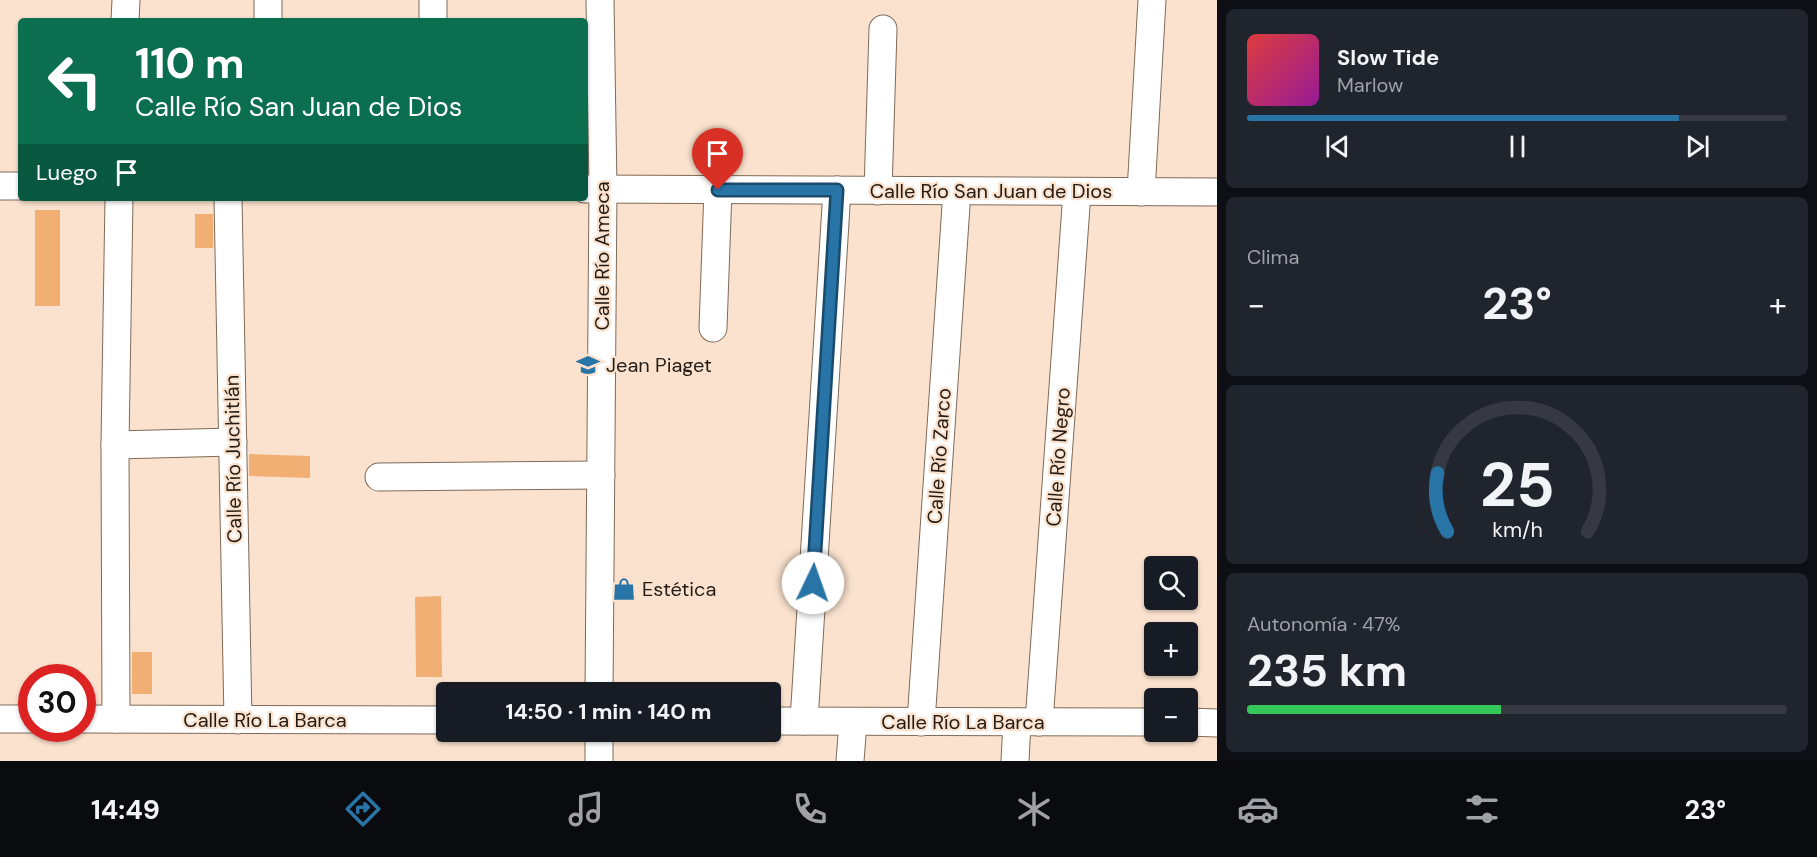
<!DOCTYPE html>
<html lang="es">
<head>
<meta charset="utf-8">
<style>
	body { margin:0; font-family:"DM Sans",sans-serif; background:#20242c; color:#f1f3f6; height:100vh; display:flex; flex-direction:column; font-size:22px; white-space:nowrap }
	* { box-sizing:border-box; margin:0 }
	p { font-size:20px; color:#9ea1a6 }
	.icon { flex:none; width:33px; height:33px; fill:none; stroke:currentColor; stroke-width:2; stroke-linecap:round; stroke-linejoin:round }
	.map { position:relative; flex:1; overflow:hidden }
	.panel { display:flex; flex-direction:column; gap:9px; padding:9px; background:#0d0f14; width:600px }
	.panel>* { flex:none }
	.banner { position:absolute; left:18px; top:18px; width:570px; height:183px; border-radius:6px; box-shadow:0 2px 4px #0004; background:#0b6e4f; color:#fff; overflow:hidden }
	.tools { position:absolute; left:1144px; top:556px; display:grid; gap:12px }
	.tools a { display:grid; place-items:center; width:54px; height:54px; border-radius:6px; background:#171b24; box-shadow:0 2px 4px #0004; font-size:30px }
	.speed { position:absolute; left:18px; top:664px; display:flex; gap:12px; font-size:30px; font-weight:700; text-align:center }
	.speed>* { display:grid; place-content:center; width:78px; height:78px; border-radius:50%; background:#171b24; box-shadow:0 2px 4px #0004; line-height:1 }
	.speed .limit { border:9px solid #d22; background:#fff; color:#111 }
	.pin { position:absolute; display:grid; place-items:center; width:51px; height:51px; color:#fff; margin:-62px -26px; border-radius:50% 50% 50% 0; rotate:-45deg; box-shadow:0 0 6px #0007 }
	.pin .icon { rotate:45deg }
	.me { position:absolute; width:66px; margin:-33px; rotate:3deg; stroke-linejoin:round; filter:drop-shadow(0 0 4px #0008) }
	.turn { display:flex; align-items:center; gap:21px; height:126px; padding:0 18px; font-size:27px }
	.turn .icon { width:78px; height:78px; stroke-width:2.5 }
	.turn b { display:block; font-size:42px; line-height:51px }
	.then { display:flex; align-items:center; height:57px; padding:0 18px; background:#0003; gap:12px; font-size:22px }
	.big { font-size:45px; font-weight:700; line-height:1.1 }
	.panel .tile { flex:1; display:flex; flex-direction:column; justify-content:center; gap:9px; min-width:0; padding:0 21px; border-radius:9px; background:#20242c }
	.panel .dial { align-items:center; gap:0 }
	.dial svg { height:156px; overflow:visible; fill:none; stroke:#363941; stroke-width:7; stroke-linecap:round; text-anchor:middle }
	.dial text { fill:#f1f3f6; stroke:none }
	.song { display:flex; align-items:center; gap:18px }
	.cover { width:72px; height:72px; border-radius:9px; background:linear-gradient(135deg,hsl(0 70% 55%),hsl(300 70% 35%)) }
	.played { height:6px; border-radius:3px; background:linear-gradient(90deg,#2874a7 80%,#363941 80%) }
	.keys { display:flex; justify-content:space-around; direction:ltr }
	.heat { display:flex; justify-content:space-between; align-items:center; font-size:33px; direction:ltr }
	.charge { height:9px; border-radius:4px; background:linear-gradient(90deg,#34c759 47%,#363941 0) }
	.trip { position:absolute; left:436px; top:682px; width:345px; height:60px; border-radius:6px; background:#171b24; box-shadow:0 2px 4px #0004; font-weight:700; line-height:60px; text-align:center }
	.tab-bar { display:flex; height:96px; justify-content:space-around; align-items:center; background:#090b0e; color:#9ea1a6 }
	.tab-bar .icon { width:42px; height:42px }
	.tab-bar .selected { color:#2874a7 }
	.tab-bar b { font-size:27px; color:#f1f3f6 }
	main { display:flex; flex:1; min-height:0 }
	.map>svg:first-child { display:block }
	.building { fill:#f1af73 }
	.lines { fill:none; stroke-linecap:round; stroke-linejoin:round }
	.street-casing { stroke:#7f6a58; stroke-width:29 }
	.street { stroke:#fff; stroke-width:27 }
	.route-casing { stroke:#1a4b6d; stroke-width:15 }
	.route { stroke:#2874a7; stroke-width:10 }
	.labels { text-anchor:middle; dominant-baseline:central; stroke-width:4.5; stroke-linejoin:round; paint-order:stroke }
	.street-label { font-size:20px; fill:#241c14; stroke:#fae2ce }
	.poi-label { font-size:20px; fill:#241c14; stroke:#fae2ce; text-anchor:start }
</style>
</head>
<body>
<main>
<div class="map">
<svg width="1217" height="761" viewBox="0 0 1217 761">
	<rect width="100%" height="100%" fill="#fae2ce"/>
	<g class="building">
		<rect x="35" y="210" width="25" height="96"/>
		<rect x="195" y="214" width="18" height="34"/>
		<path d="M249,454l61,2v22l-61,-2z"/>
		<path d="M441,596l1,81h-26l-1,-80z"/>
		<rect x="132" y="652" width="20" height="42"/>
	</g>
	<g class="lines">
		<g class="street-casing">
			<g id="street">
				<path d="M268,0v21"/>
				<path d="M433,0v21"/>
				<path d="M125,21l1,-21"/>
				<path d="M0,186h21"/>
				<path d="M585,189l632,3"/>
				<path d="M878,191l5,-162"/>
				<path d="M1141,192l11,-192"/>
				<path d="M228,198l10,522"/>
				<path d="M713,328l5,-138"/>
				<path d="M115,445l118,-3"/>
				<path d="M379,477l222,-2"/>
				<path d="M599,693l4,-504 -3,-189"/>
				<path d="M0,719h32"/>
				<path d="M82,719l365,1"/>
				<path d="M116,719l-1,-274 4,-247"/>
				<path d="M771,721l384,1"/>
				<path d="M804,721l33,-531"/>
				<path d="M921,722l36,-531"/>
				<path d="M1039,722l38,-530"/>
				<path d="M1188,722l29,1"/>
				<path d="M599,761v-29"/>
				<path d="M850,761l3,-39"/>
				<path d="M1015,761l2,-39"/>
			</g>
		</g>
		<use href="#street" class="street"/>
	</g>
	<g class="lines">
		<g class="route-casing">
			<path id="route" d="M718,190h119l-24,393"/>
		</g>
		<use href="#route" class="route"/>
	</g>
	<defs>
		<g id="school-bare" transform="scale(1.8)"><path d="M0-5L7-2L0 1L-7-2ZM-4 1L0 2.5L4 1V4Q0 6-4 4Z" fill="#2874a7" stroke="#fae2ce" stroke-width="2.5" paint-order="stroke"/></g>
		<g id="shop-bare" transform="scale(1.8)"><path d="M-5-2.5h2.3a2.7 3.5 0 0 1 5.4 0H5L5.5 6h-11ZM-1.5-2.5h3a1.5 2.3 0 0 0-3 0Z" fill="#2874a7" stroke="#fae2ce" stroke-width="2.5" paint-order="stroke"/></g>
	</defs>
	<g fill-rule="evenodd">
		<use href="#school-bare" x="588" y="365"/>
		<use href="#shop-bare" x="624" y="589"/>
	</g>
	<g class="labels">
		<g class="street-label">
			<text x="991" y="191">Calle Río San Juan de Dios</text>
			<text transform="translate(602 256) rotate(-90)">Calle Río Ameca</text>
			<text transform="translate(939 456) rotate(-86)">Calle Río Zarco</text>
			<text transform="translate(1058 457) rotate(-86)">Calle Río Negro</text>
			<text transform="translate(233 459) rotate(-91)">Calle Río Juchitlán</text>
			<text x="265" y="720">Calle Río La Barca</text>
			<text x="963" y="722">Calle Río La Barca</text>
		</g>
		<g class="poi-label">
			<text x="606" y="365">Jean Piaget</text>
			<text x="642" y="589">Estética</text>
		</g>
	</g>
</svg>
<div class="tools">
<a><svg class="icon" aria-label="search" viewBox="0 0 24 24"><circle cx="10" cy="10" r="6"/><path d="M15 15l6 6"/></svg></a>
<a>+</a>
<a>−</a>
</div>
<div class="speed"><div class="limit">30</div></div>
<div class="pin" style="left:718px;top:190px;background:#d93025"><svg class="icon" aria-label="arrive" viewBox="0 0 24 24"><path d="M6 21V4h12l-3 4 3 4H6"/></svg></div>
<svg class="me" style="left:813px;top:583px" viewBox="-20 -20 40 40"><circle r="19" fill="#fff"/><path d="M0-13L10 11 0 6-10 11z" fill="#2874a7"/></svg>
<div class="trip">14:50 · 1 min · 140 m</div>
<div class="banner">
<div class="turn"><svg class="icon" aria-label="left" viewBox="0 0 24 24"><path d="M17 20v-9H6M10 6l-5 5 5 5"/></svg><div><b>110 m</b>Calle Río San Juan de Dios</div></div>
<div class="then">Luego<svg class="icon" aria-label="arrive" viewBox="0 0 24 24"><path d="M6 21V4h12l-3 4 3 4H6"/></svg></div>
</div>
</div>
<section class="panel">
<div class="tile">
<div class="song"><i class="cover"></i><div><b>Slow Tide</b><p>Marlow</p></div></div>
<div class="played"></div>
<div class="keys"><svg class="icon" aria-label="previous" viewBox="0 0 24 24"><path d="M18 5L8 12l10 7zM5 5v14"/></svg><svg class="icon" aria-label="pause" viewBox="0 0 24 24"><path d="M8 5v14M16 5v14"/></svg><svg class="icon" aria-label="next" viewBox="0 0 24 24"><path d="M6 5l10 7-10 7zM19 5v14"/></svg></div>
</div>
<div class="tile"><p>Clima</p>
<div class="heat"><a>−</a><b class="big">23°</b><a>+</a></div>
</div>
<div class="tile dial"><svg viewBox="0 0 100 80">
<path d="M14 69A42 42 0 1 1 86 69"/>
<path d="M14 69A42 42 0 0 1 9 39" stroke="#2874a7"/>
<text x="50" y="56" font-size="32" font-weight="700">25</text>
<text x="50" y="72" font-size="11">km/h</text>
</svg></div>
<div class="tile"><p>Autonomía · 47%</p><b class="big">235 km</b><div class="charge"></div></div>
</section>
</main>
<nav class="tab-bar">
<b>14:49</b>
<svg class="icon selected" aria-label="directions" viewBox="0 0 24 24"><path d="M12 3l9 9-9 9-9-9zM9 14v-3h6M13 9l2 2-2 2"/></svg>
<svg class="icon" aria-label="music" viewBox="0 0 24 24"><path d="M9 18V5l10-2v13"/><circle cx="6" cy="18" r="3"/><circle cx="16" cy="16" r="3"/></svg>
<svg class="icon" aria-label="phone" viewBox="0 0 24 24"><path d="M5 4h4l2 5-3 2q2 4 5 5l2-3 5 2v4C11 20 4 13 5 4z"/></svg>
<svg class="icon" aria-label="climate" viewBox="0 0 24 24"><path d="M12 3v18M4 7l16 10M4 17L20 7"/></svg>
<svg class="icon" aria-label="car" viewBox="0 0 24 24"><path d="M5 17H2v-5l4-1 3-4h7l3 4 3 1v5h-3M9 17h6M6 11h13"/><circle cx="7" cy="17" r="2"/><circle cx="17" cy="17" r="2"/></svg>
<svg class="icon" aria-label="filters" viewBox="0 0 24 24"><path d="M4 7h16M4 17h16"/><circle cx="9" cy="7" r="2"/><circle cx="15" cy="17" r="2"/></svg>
<b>23°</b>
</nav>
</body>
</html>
